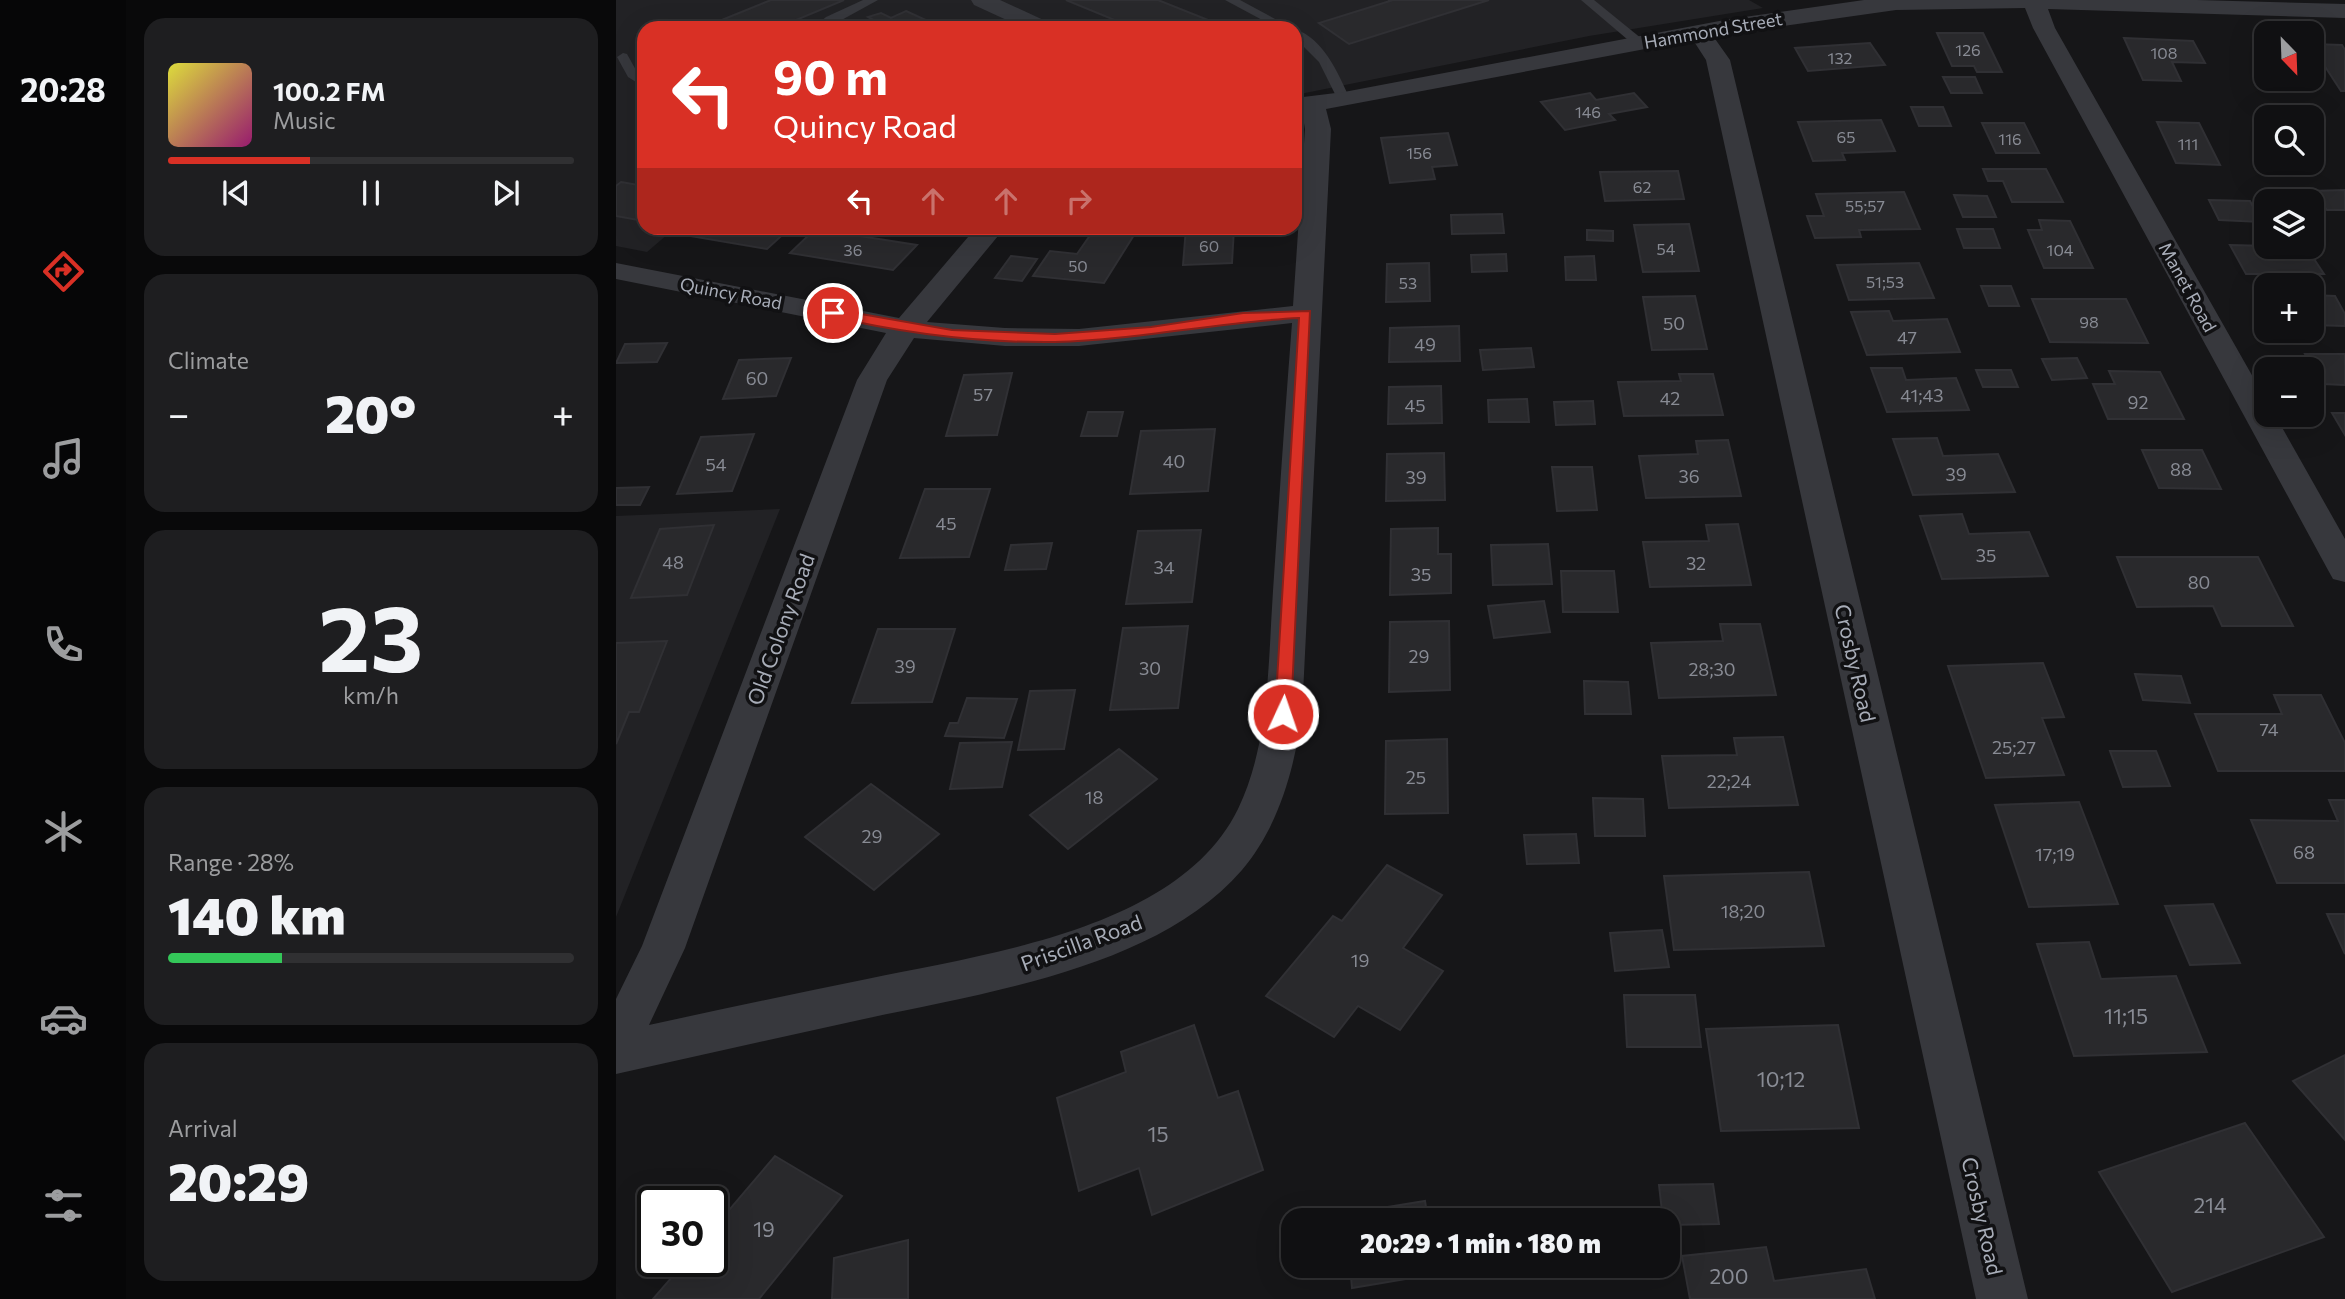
<!DOCTYPE html>
<html lang="en">
<head>
<meta charset="utf-8">
<style>
	body { margin:0; font-family:Commissioner,sans-serif; background:#1e1e20; color:#f1f3f6; height:100vh; display:flex; flex-direction:column; font-size:26px; white-space:nowrap }
	* { box-sizing:border-box; margin:0 }
	p { font-size:23px; color:#9c9d9f }
	.icon { flex:none; width:38px; height:38px; fill:none; stroke:currentColor; stroke-width:2; stroke-linecap:round; stroke-linejoin:round }
	.map { position:relative; flex:1; overflow:hidden }
	.sheet { display:flex; flex-direction:column; gap:18px; padding:18px; background:#09090a; width:490px }
	.sheet>* { flex:none }
	.guide { position:absolute; left:21px; top:21px; width:665px; height:214px; border-radius:21px; box-shadow:0 7px 28px #0002,0 0 0 2px #303032; background:#d93025; color:#fff; overflow:hidden }
	.needle { width:46px; rotate:157deg }
	.fabs { position:absolute; left:1638px; top:21px; display:grid; gap:14px }
	.fabs a { display:grid; place-items:center; width:70px; height:70px; border-radius:14px; background:#101012; box-shadow:0 7px 28px #0002,0 0 0 2px #303032; font-size:35px }
	.speed { position:absolute; left:21px; top:1186px; display:flex; gap:14px; font-size:35px; font-weight:700; text-align:center }
	.speed>* { display:grid; place-content:center; width:91px; height:91px; border-radius:50%; background:#101012; box-shadow:0 7px 28px #0002,0 0 0 2px #303032; line-height:1 }
	.speed .limit { border:4px solid #111; border-radius:10px; background:#fff; color:#111 }
	.pin { position:absolute; display:grid; place-items:center; width:60px; height:60px; color:#fff; margin:-30px; border:4px solid #fff; border-radius:50%; box-shadow:0 2px 7px #0007 }
	.me { position:absolute; width:77px; margin:-38px; rotate:3deg; stroke-linejoin:round; filter:drop-shadow(0 0 5px #0008) }
	.turn { display:flex; align-items:center; gap:24px; height:147px; padding:0 21px; font-size:32px }
	.turn .icon { width:91px; height:91px; stroke-width:2.5 }
	.turn b { display:block; font-size:49px; line-height:60px }
	.lanes { display:flex; align-items:center; height:66px; padding:0 21px; background:#0003; justify-content:center; gap:35px; direction:ltr }
	.lanes .off { opacity:.35 }
	.big { font-size:52px; font-weight:800; line-height:1.1 }
	.sheet .card { flex:1; display:flex; flex-direction:column; justify-content:center; gap:10px; min-width:0; padding:0 24px; border-radius:21px; background:#1e1e20 }
	.sheet .dial { align-items:center; gap:0 }
	.dial b { font-size:91px; line-height:1 }
	.song { display:flex; align-items:center; gap:21px }
	.cover { width:84px; height:84px; border-radius:10px; background:linear-gradient(135deg,hsl(60 70% 55%),hsl(320 70% 35%)) }
	.played { height:7px; border-radius:4px; background:linear-gradient(90deg,#d93025 35%,#303032 35%) }
	.keys { display:flex; justify-content:space-around; direction:ltr }
	.heat { display:flex; justify-content:space-between; align-items:center; font-size:38px; direction:ltr }
	.charge { height:10px; border-radius:5px; background:linear-gradient(90deg,#34c759 28%,#303032 0) }
	.trip { position:absolute; left:665px; top:1208px; width:399px; height:70px; border-radius:21px; background:#101012; box-shadow:0 7px 28px #0002,0 0 0 2px #303032; font-weight:800; line-height:70px; text-align:center }
	main { display:flex; flex:1; min-height:0 }
	.tab-bar { display:flex; flex-direction:column; width:126px; justify-content:space-around; align-items:center; background:#060607; color:#9c9d9f }
	.tab-bar .icon { width:49px; height:49px }
	.tab-bar .active { color:#d93025 }
	.tab-bar b { font-size:32px; color:#f1f3f6 }
	.map>svg:first-child { display:block }
	.built { fill:#222225 }
	.building { fill:#29292c; stroke:#303034; stroke-width:2 }
	.lines { fill:none; stroke-linecap:round; stroke-linejoin:round }
	.lane { fill:#37383d; fill-rule:evenodd }
	.street { fill:#37383d; fill-rule:evenodd }
	.route { fill:#d93025; stroke:#8d1f18; stroke-width:2 }
	.labels { text-anchor:middle; dominant-baseline:central; stroke-width:7; stroke-linejoin:round; paint-order:stroke }
	.far-number-label { font-size:16px; fill:#888b94 }
	.far-street-label { font-size:18px; fill:#a8adb8; stroke:#111113 }
	.number-label { font-size:18px; fill:#888b94 }
	.street-label { font-size:21px; fill:#a8adb8; stroke:#111113 }
	.near-number-label { font-size:21px; fill:#888b94 }
</style>
</head>
<body>
<main>
<nav class="tab-bar">
<b>20:28</b>
<svg class="icon active" aria-label="directions" viewBox="0 0 24 24"><path d="M12 3l9 9-9 9-9-9zM9 14v-3h6M13 9l2 2-2 2"/></svg>
<svg class="icon" aria-label="music" viewBox="0 0 24 24"><path d="M9 18V5l10-2v13"/><circle cx="6" cy="18" r="3"/><circle cx="16" cy="16" r="3"/></svg>
<svg class="icon" aria-label="phone" viewBox="0 0 24 24"><path d="M5 4h4l2 5-3 2q2 4 5 5l2-3 5 2v4C11 20 4 13 5 4z"/></svg>
<svg class="icon" aria-label="climate" viewBox="0 0 24 24"><path d="M12 3v18M4 7l16 10M4 17L20 7"/></svg>
<svg class="icon" aria-label="car" viewBox="0 0 24 24"><path d="M5 17H2v-5l4-1 3-4h7l3 4 3 1v5h-3M9 17h6M6 11h13"/><circle cx="7" cy="17" r="2"/><circle cx="17" cy="17" r="2"/></svg>
<svg class="icon" aria-label="filters" viewBox="0 0 24 24"><path d="M4 7h16M4 17h16"/><circle cx="9" cy="7" r="2"/><circle cx="15" cy="17" r="2"/></svg>
</nav>
<section class="sheet">
<div class="card">
<div class="song"><i class="cover"></i><div><b>100.2 FM</b><p>Music</p></div></div>
<div class="played"></div>
<div class="keys"><svg class="icon" aria-label="previous" viewBox="0 0 24 24"><path d="M18 5L8 12l10 7zM5 5v14"/></svg><svg class="icon" aria-label="pause" viewBox="0 0 24 24"><path d="M8 5v14M16 5v14"/></svg><svg class="icon" aria-label="next" viewBox="0 0 24 24"><path d="M6 5l10 7-10 7zM19 5v14"/></svg></div>
</div>
<div class="card"><p>Climate</p>
<div class="heat"><a>−</a><b class="big">20°</b><a>+</a></div>
</div>
<div class="card dial"><b>23</b><p>km/h</p></div>
<div class="card"><p>Range · 28%</p><b class="big">140 km</b><div class="charge"></div></div>
<div class="card"><p>Arrival</p><b class="big">20:29</b></div>
</section>
<div class="map">
<svg width="1729" height="1299" viewBox="0 0 1729 1299">
	<rect width="100%" height="100%" fill="#161618"/>
	<g class="built">
		<path d="M0,0h1133l14,8 -174,28 -294,59v-67h-651v200h31l-28,24 -31,-6z"/>
		<path d="M164,509l-164,408v-401z"/>
	</g>
	<g class="building">
		<path d="M155,0h73l-67,28h-75z"/>
		<path d="M450,0h92l70,28h-94z"/>
		<path d="M772,0h101l-140,44 -30,-21 71,-22z"/>
		<path d="M290,11l37,17h-77l13,-5 -11,-6 13,-4 10,5z"/>
		<path d="M1321,33h46l19,39h-25l-3,-6h-22z"/>
		<path d="M1508,38l69,3 12,22 -33,-1 9,19 -38,-1z"/>
		<path d="M1254,43l15,22 -77,6 -13,-23z"/>
		<path d="M1696,44l30,1 3,5v41h-4l-17,-26h-12z"/>
		<path d="M1327,77h32l7,16h-31z"/>
		<path d="M974,93l6,7 38,-7 13,14 -38,7 6,6 -50,10 -24,-28z"/>
		<path d="M1295,107h32l8,19h-32z"/>
		<path d="M1265,120l14,31 -53,2 3,7 -32,1 -15,-39z"/>
		<path d="M1541,122l42,1 21,42 -44,-2z"/>
		<path d="M1366,123h42l15,30h-43z"/>
		<path d="M832,133l9,32 -25,2 3,12 -45,4 -9,-45z"/>
		<path d="M1367,169h63l17,33h-51l-9,-21h-15z"/>
		<path d="M1062,171l6,28 -79,2 -5,-29z"/>
		<path d="M5,182l23,4v35l-28,-5v-30z"/>
		<path d="M1729,190v20h-18l-15,-19z"/>
		<path d="M1288,192l16,37 -61,1 2,7 -46,1 -8,-22h17l-8,-22z"/>
		<path d="M1338,195l33,1 9,21h-33z"/>
		<path d="M1593,200l41,1 11,21 -42,-2z"/>
		<path d="M886,214l2,19 -52,1 -1,-19z"/>
		<path d="M1423,220l31,1 23,47h-49l-16,-38h14z"/>
		<path d="M1073,224l10,47 -56,1 -9,-47z"/>
		<path d="M77,228h97l-23,21 -83,-14z"/>
		<path d="M570,228h48l-2,35 -49,2z"/>
		<path d="M199,229l102,16 -24,25 -103,-17z"/>
		<path d="M1341,229h36l7,19h-36z"/>
		<path d="M971,230l26,1v10l-26,-1z"/>
		<path d="M477,231l41,4 -30,48 -71,-7 17,-25 27,3z"/>
		<path d="M1614,245l76,2 18,27h-78z"/>
		<path d="M890,254l1,17 -35,1 -1,-17z"/>
		<path d="M395,256l26,3 -15,22 -27,-3z"/>
		<path d="M978,256l2,24h-30l-1,-23z"/>
		<path d="M813,263l1,38 -44,1 1,-38z"/>
		<path d="M1303,263l15,35 -85,2 -12,-35z"/>
		<path d="M1365,286h30l8,20h-30z"/>
		<path d="M1696,295l23,1 10,18v12l-33,-1z"/>
		<path d="M1079,296l12,53 -55,1 -9,-53z"/>
		<path d="M1416,299h94l22,44 -98,-1z"/>
		<path d="M1273,311l4,10 54,-2 13,33 -93,3 -16,-43z"/>
		<path d="M843,326l1,35 -71,1 1,-34z"/>
		<path d="M51,343l-10,19 -41,1 9,-19z"/>
		<path d="M915,348l3,19 -51,3 -3,-20z"/>
		<path d="M1689,354h40v31l-23,-1z"/>
		<path d="M175,358l-15,38 -53,3 16,-39z"/>
		<path d="M1461,358l10,20 -35,2 -10,-21z"/>
		<path d="M1255,368h31l4,12 50,-2 13,32 -82,2z"/>
		<path d="M1360,370h35l7,17h-35z"/>
		<path d="M1493,371l51,1 24,47h-76l-15,-35h22z"/>
		<path d="M396,373l-15,62 -51,1 18,-61z"/>
		<path d="M1063,374h34l10,41 -99,1 -6,-34 63,-1z"/>
		<path d="M825,386l1,37 -54,1 1,-37z"/>
		<path d="M911,399l2,23h-40l-1,-22z"/>
		<path d="M977,401l2,23 -39,1 -2,-23z"/>
		<path d="M472,412h35l-6,24h-36z"/>
		<path d="M1716,413h13v22z"/>
		<path d="M599,429l-7,62 -78,3 11,-63z"/>
		<path d="M138,434l-22,57 -55,3 24,-57z"/>
		<path d="M1321,438l6,18 55,-2 17,38 -102,3 -20,-56z"/>
		<path d="M1112,440l13,56 -95,2 -7,-42 59,-2 -2,-13z"/>
		<path d="M1526,450h60l19,39 -62,-1z"/>
		<path d="M828,453l1,47 -59,1 1,-47z"/>
		<path d="M936,467h40l5,43 -40,1z"/>
		<path d="M33,487l-9,18h-24v-17z"/>
		<path d="M309,489h65l-21,68 -69,1z"/>
		<path d="M1346,514l7,20 60,-2 19,44 -106,3 -22,-63z"/>
		<path d="M1122,524l13,61 -101,2 -7,-45 66,-1 -3,-16z"/>
		<path d="M98,525l-27,70 -56,3 29,-69z"/>
		<path d="M822,528v26h13v39l-61,2 1,-66z"/>
		<path d="M585,530l-9,72 -66,2 12,-73z"/>
		<path d="M436,543l-6,26 -41,1 6,-25z"/>
		<path d="M932,544l4,40 -59,1 -2,-40z"/>
		<path d="M1501,557h141l35,69h-71l-9,-20 -76,1z"/>
		<path d="M945,571h53l4,41h-55z"/>
		<path d="M928,601l6,31 -56,6 -6,-32z"/>
		<path d="M833,621l1,69 -61,2 1,-70z"/>
		<path d="M1104,624h40l16,71 -117,3 -8,-55 72,-2z"/>
		<path d="M572,626l-10,82 -68,2 13,-82z"/>
		<path d="M262,629h77l-23,73 -80,1z"/>
		<path d="M51,641l-28,71h-10l-13,32v-101z"/>
		<path d="M1427,663l21,54 -22,1 22,57 -78,3 -38,-112z"/>
		<path d="M1519,674l46,2 9,27 -47,-3z"/>
		<path d="M968,681l44,1 3,32h-46z"/>
		<path d="M459,690l-11,59 -46,1 12,-59z"/>
		<path d="M1658,695h47l24,48v28h-127l-23,-57h87z"/>
		<path d="M351,698l50,1 -13,39 -59,-2 5,-13h8z"/>
		<path d="M1167,737l15,68 -129,3 -7,-52 75,-1 -3,-17z"/>
		<path d="M831,739l1,74 -63,1 1,-73z"/>
		<path d="M396,742l-10,45 -52,2 10,-46z"/>
		<path d="M503,749l38,30 -89,70 -38,-34z"/>
		<path d="M1494,751h46l14,35 -47,1z"/>
		<path d="M255,784l68,50 -65,56 -69,-53z"/>
		<path d="M977,798l50,1 2,37h-50z"/>
		<path d="M1713,800h16v83h-68l-26,-63 87,1z"/>
		<path d="M1463,802l39,102 -89,3 -34,-102z"/>
		<path d="M960,834l3,29 -52,1 -3,-29z"/>
		<path d="M771,865l55,30 -39,53 40,23 -43,59 -42,-24 -24,31 -68,-41 67,-80 9,5z"/>
		<path d="M1193,872l15,74 -150,4 -10,-74z"/>
		<path d="M1597,904l27,59 -50,2 -25,-59z"/>
		<path d="M1711,914h18v40z"/>
		<path d="M1046,930l7,37 -54,4 -5,-38z"/>
		<path d="M1473,942l12,37 75,-3 31,76 -133,4 -37,-112z"/>
		<path d="M1008,995h71l6,52h-74z"/>
		<path d="M578,1025l24,73 20,-7 25,79 -111,45 -13,-47 -60,23 -22,-93 69,-26 -5,-20z"/>
		<path d="M1222,1025l21,103 -138,3 -15,-102z"/>
		<path d="M1729,1055v85l-52,-59z"/>
		<path d="M1629,1123l79,114 -152,55 -73,-120z"/>
		<path d="M159,1156l67,40 -83,103h-106l32,-37h27v-32z"/>
		<path d="M1097,1184l6,40 -51,1v-5h-5l-4,-35z"/>
		<path d="M809,1201l3,19h-84v-6z"/>
		<path d="M292,1240v59h-76l2,-41z"/>
		<path d="M1150,1247l8,34 92,-12 9,30h-185l-8,-43z"/>
		<path d="M734,1265h85l1,9 -84,14z"/>
	</g>
	<g class="lines">
		<g class="lane">
			<path d="M247,0h15l-51,28h-14l13,-11z"/>
			<path d="M609,0h15l52,28h-15z"/>
			<path d="M965,0h13l48,39v6h-8z"/>
			<path d="M679,29c29,10 43,44 55,70l-1,3h-10l-20,-40 -24,-24z"/>
			<path d="M7,53l4,1 10,18 7,5v10l-16,-10 -11,-20z"/>
		</g>
		<g class="street">
			<path d="M355,0h29l50,23 3,5h-29l-50,-23z"/>
			<path d="M1248,0h333l148,4v14l-297,-9 7,19 211,372v15h9l70,124v43l-12,-3 -5,-9 -295,-542 -8,-20 -129,2 -183,26 17,24 298,1239h-52l-270,-1239 -13,-20 -367,69 5,20 -29,585c-8,56 -23,112 -60,156 -84,98 -258,123 -378,149 -83,18 -165,37 -248,55v-75l26,-53 215,-566 29,-47 -270,-54v-16l283,55 75,-88 10,-2 10,2 4,6 -71,86 78,6 74,1 214,-23 12,-177 -3,-18 -7,1v-14l49,-6 386,-73zM676,323c-7,89 -13,179 -19,268 -5,72 -3,151 -35,218 -59,121 -254,145 -371,170 -73,15 -145,30 -218,46l36,-77 202,-568 27,-42 91,8h74z"/>
		</g>
	</g>
	<path class="route" d="M217,309l119,21 103,4 96,-7 92,-14 67,-2 -19,403 -2,4 -6,2 -8,-6 24,-396c-82,4 -162,22 -244,24 -75,1 -153,-9 -226,-26v-5z"/>
	<g class="labels">
		<g class="far-number-label">
			<text x="1352" y="49">126</text>
			<text x="1548" y="52">108</text>
			<text x="1224" y="57">132</text>
			<text x="972" y="111">146</text>
			<text x="1230" y="136">65</text>
			<text x="1394" y="138">116</text>
			<text x="1572" y="143">111</text>
			<text x="803" y="152">156</text>
			<text x="1026" y="186">62</text>
			<text x="1249" y="205">55;57</text>
			<text x="593" y="245">60</text>
			<text x="1050" y="248">54</text>
			<text x="237" y="249">36</text>
			<text x="1444" y="249">104</text>
			<text x="462" y="265">50</text>
			<text x="1269" y="281">51;53</text>
			<text x="792" y="282">53</text>
			<text x="1473" y="321">98</text>
		</g>
		<g class="far-street-label">
			<text transform="translate(1097 30) rotate(-10)">Hammond Street</text>
			<text transform="translate(1572 287) rotate(61)">Manet Road</text>
			<text transform="translate(115 293) rotate(11)">Quincy Road</text>
		</g>
		<g class="number-label">
			<text x="1058" y="323">50</text>
			<text x="1291" y="337">47</text>
			<text x="809" y="344">49</text>
			<text x="141" y="378">60</text>
			<text x="367" y="394">57</text>
			<text x="1306" y="395">41;43</text>
			<text x="1054" y="398">42</text>
			<text x="1522" y="402">92</text>
			<text x="799" y="405">45</text>
			<text x="558" y="461">40</text>
			<text x="100" y="464">54</text>
			<text x="1565" y="469">88</text>
			<text x="1340" y="474">39</text>
			<text x="1073" y="476">36</text>
			<text x="800" y="477">39</text>
			<text x="330" y="523">45</text>
			<text x="1370" y="555">35</text>
			<text x="57" y="562">48</text>
			<text x="1080" y="563">32</text>
			<text x="548" y="567">34</text>
			<text x="805" y="574">35</text>
			<text x="1583" y="582">80</text>
			<text x="803" y="656">29</text>
			<text x="289" y="666">39</text>
			<text x="534" y="668">30</text>
			<text x="1096" y="669">28;30</text>
			<text x="1653" y="729">74</text>
			<text x="1398" y="747">25;27</text>
			<text x="800" y="777">25</text>
			<text x="1113" y="781">22;24</text>
			<text x="478" y="797">18</text>
			<text x="256" y="836">29</text>
			<text x="1688" y="852">68</text>
			<text x="1439" y="854">17;19</text>
			<text x="1127" y="911">18;20</text>
			<text x="744" y="960">19</text>
		</g>
		<g class="street-label">
			<text transform="translate(164 629) rotate(-70)">Old Colony Road</text>
			<text transform="translate(1240 663) rotate(77)">Crosby Road</text>
			<text transform="translate(465 942) rotate(-20)">Priscilla Road</text>
			<text transform="translate(1367 1216) rotate(77)">Crosby Road</text>
		</g>
		<g class="near-number-label">
			<text x="1510" y="1015">11;15</text>
			<text x="1165" y="1078">10;12</text>
			<text x="542" y="1133">15</text>
			<text x="1594" y="1204">214</text>
			<text x="148" y="1228">19</text>
			<text x="1113" y="1275">200</text>
		</g>
	</g>
</svg>
<div class="fabs">
<a><svg class="needle" viewBox="-14 -14 28 28"><path d="M0-13l5 13h-10z" fill="#e53935"/><path d="M0 13l5-13h-10z" fill="#9c9d9f"/></svg></a>
<a><svg class="icon" aria-label="search" viewBox="0 0 24 24"><circle cx="10" cy="10" r="6"/><path d="M15 15l6 6"/></svg></a>
<a><svg class="icon" aria-label="layers" viewBox="0 0 24 24"><path d="M12 4l9 5-9 5-9-5zM3 14l9 5 9-5"/></svg></a>
<a>+</a>
<a>−</a>
</div>
<div class="speed"><div class="limit">30</div></div>
<div class="pin" style="left:217px;top:313px;background:#d93025"><svg class="icon" aria-label="arrive" viewBox="0 0 24 24"><path d="M6 21V4h12l-3 4 3 4H6"/></svg></div>
<svg class="me" style="left:667px;top:714px" viewBox="-20 -20 40 40"><circle r="17" fill="#d93025" stroke="#fff" stroke-width="3"/><path d="M0-11L8 9 0 5-8 9z" fill="#fff"/></svg>
<div class="trip">20:29 · 1 min · 180 m</div>
<div class="guide">
<div class="turn"><svg class="icon" aria-label="left" viewBox="0 0 24 24"><path d="M17 20v-9H6M10 6l-5 5 5 5"/></svg><div><b>90 m</b>Quincy Road</div></div>
<div class="lanes"><svg class="icon" aria-label="left" viewBox="0 0 24 24"><path d="M17 20v-9H6M10 6l-5 5 5 5"/></svg><svg class="icon off" aria-label="ahead" viewBox="0 0 24 24"><path d="M12 20V5M6 11l6-6 6 6"/></svg><svg class="icon off" aria-label="ahead" viewBox="0 0 24 24"><path d="M12 20V5M6 11l6-6 6 6"/></svg><svg class="icon off" aria-label="right" viewBox="0 0 24 24"><path d="M7 20v-9h11M14 6l5 5-5 5"/></svg></div>
</div>
</div>
</main>
</body>
</html>
